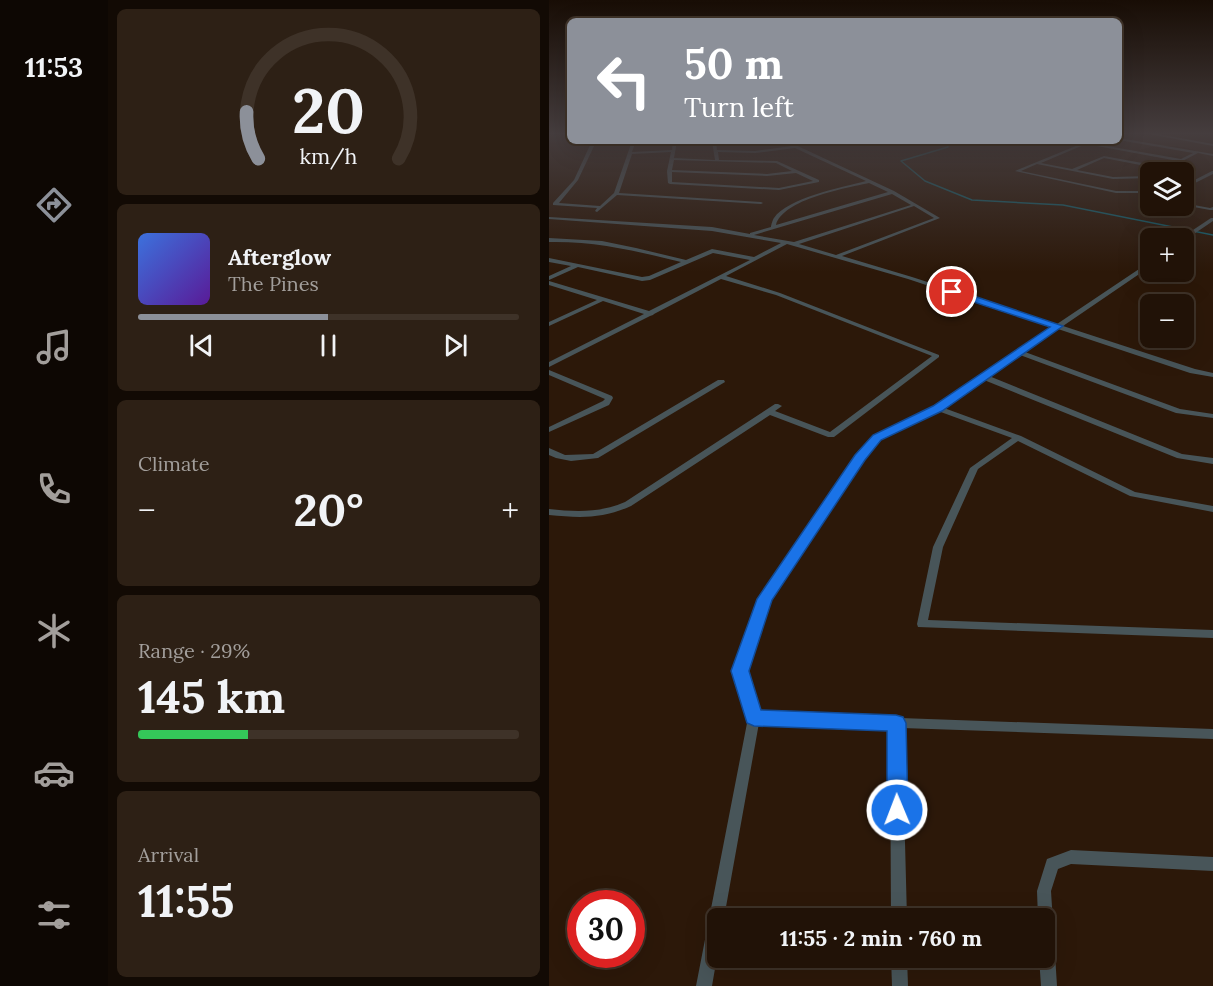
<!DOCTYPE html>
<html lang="en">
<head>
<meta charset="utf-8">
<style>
	body { margin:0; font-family:Lora,serif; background:#2d2015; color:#f1f3f6; height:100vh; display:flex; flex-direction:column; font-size:22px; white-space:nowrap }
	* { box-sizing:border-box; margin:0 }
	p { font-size:20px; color:#a29e9b }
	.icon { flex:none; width:33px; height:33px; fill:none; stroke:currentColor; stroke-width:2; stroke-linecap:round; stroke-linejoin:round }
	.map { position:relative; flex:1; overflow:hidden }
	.sheet { display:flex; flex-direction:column; gap:9px; padding:9px; background:#120a04; width:441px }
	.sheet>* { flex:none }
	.top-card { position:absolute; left:18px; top:18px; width:555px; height:126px; border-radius:9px; box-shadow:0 6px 24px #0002,0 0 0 2px #3e3228; background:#8c9099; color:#fff; overflow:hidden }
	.controls { position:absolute; left:591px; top:162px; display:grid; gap:12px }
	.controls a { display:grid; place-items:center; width:54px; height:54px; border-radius:9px; background:#211207; box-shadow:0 6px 24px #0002,0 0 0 2px #3e3228; font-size:30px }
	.speed { position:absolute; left:18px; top:890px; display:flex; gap:12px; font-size:30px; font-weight:700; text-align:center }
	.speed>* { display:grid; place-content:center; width:78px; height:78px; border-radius:50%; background:#211207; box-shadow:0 6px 24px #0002,0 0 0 2px #3e3228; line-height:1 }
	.speed .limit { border:9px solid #d22; background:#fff; color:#111 }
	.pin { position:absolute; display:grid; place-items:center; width:51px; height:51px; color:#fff; margin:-26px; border:3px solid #fff; border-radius:50%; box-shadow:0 2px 6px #0007 }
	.me { position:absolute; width:66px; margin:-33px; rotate:359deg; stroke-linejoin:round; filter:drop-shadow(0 0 4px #0008) }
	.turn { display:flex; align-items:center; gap:21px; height:126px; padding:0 18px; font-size:27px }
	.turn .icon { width:78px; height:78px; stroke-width:2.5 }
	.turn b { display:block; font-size:42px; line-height:51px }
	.big { font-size:45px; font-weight:800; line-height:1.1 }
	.sheet .tile { flex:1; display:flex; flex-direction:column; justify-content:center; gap:9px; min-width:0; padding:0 21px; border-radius:9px; background:#2d2015 }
	.sheet .dial { align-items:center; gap:0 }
	.dial svg { height:156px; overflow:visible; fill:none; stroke:#3e3228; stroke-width:7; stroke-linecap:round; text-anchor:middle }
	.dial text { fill:#f1f3f6; stroke:none }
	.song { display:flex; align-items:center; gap:18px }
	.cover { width:72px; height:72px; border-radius:9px; background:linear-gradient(135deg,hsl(220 70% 55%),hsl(270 70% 35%)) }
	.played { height:6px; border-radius:3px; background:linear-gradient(90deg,#8c9099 50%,#3e3228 50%) }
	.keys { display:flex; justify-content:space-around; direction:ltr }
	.heat { display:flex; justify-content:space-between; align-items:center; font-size:33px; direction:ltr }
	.charge { height:9px; border-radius:4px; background:linear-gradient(90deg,#34c759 29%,#3e3228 0) }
	.trip { position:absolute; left:158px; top:908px; width:348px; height:60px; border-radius:9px; background:#211207; box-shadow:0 6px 24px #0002,0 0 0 2px #3e3228; font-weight:800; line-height:60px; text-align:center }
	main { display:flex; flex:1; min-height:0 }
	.menu { display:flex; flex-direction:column; width:108px; justify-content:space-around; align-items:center; background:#0d0703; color:#a29e9b }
	.menu .icon { width:42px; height:42px }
	.menu .active { color:#8c9099 }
	.menu b { font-size:27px; color:#f1f3f6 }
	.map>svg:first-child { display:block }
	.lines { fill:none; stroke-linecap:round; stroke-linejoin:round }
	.stream { stroke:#14616f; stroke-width:1.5 }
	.minor { fill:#485559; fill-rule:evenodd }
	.route { fill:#1a73e8; stroke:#114b97; stroke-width:1.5 }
</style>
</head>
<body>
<main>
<nav class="menu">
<b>11:53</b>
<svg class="icon active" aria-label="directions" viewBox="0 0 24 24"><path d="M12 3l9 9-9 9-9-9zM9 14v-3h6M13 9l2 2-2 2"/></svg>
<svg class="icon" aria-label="music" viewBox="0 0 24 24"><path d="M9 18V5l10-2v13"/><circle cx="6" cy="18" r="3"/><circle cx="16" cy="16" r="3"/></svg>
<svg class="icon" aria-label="phone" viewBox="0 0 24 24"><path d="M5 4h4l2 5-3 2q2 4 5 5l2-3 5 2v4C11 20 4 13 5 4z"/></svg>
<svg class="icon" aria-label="climate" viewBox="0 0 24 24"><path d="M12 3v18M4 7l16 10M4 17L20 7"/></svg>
<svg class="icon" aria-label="car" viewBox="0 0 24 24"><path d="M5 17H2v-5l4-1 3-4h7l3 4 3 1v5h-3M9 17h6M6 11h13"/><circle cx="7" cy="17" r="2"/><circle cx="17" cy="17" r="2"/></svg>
<svg class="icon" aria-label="filters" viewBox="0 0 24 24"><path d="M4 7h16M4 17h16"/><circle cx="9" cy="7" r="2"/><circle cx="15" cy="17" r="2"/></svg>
</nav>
<section class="sheet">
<div class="tile dial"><svg viewBox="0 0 100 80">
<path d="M14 69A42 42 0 1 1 86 69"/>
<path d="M14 69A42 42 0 0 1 8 45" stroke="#8c9099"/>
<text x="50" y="56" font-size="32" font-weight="700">20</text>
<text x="50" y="72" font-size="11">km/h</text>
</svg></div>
<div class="tile">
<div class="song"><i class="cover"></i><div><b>Afterglow</b><p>The Pines</p></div></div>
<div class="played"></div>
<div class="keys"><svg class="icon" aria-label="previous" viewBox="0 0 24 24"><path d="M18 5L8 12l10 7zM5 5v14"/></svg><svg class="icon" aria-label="pause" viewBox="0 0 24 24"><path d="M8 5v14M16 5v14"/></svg><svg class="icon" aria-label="next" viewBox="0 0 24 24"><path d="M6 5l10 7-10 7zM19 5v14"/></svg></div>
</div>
<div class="tile"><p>Climate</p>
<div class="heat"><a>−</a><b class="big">20°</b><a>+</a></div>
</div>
<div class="tile"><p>Range · 29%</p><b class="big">145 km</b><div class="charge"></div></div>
<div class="tile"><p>Arrival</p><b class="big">11:55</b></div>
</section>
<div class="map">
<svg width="664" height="986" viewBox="0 0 664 986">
	<rect width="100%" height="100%" fill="#2c1809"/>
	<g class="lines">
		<path class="stream" d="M396,141l3,6 -47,14 24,20 47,19 91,5 150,30"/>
		<g class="minor">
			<path d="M600,134h9l55,10v2z"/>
			<path d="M570,138l94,16v2l-15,-3 -37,19h-4l4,-3 -57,-11 -27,12 36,7 38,-1v2l-38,1 -76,-15 -16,7 95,20h35v2h-35l-101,-22 73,-30h5l-3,2 91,16 12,-6 -74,-13zM537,144l92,17 -14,6 -60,-11 -32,13 -31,-6z"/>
			<path d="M48,141h6l-8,3 -17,36 -19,23 41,3 14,-13 18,-52h4l-4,11 40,-2 1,-9h4l-3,17 41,2 -3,-19h4l1,9 38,1 37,-5 -10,-5h5l107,50 46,27 -98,38 70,21 145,47 94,-63v5l-88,60 132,43 18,4v4l-23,-4 -132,-44 -33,23 155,57 33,5v4l-37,-5 -156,-58 -31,21 193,78 31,4v6l-36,-6 -193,-78 -40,28 77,28 114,56 78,14v6l-83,-16 -112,-55 -40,28 -35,78 -15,73 285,10v8l-295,-11 -1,-3 16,-77 37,-79 42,-30 -74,-27 -58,29 -17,19 -93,141 -24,71 13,42 454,16v10l-311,-11 5,190h-16l-1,-190 -131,-5 -35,195h-7v39l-5,29h-16l52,-268 -14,-47 26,-72 97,-144 17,-19 61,-30 80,-53 1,-2 3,-1 34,-23 -145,-48 -121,-35 -61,32 54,17 159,62v2l-105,80h-6l-58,-22 -139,91c-29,13 -51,12 -82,9v-6c27,3 50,4 76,-7l150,-98h3l4,2 -7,5 55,21 102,-76 -156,-61 -55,-16 -67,35 -1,1 -3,1 -101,51v-5l95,-48 -41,-13 -54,25v-4l48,-22 -48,-15v-4l100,30 101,-51 -37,-7 -63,27 -8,1 -64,-14 -29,13v-4l22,-10 -22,-4v-4l93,19 7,-1 32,-14c-44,-11 -86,-21 -132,-20v-4l53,3 34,7 50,12 26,-11 42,8 27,-14 -69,-12 -163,-12v-2l163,10 38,7v-1l21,-6c0,-2 2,-8 3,-9 13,-20 69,-31 92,-37l-71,-33 -40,5 -37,-1 1,8 58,1 42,19v2l-40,8 -109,-6 -2,-1 -1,-12 4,-19 -39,2 -13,39 142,9 2,1 -2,1 -144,-9 -20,17 -2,-1 2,-3 -44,-3v-2l21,-23 17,-37zM125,160l102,3 16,8 -25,3 -95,-4zM123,172l95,4 29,-3 17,8 -34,7 -107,-6zM320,183l19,9 -112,33c7,-26 70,-37 93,-42zM343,194l19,11 -117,37 -40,-7zM365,206l20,12 -98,37 -37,-11z"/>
			<path d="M663,171h1v3l-30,15v-3z"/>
			<path d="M634,203l27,5 3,-1v3h-3l-27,-5z"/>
			<path d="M662,218h2v3l-28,19 -4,-2z"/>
			<path d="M0,370l63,26 1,2 -4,7 -60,27v-5l54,-26 2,-2 -56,-24z"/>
			<path d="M169,380h6l1,2 -127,76 -27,3 -15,-3 -7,-3v-7l16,7 28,-1z"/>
			<path d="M522,850l142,7v14l-142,-7 -13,5 -7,22 6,95h-16l-2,-29h5v-39h-6l-1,-27 10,-32z"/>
			<path d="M342,957h16l1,29h-16z"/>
		</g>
	</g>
	<linearGradient id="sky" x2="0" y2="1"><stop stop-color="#180d05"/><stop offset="0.49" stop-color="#453d3e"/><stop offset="1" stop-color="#453d3e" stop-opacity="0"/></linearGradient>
	<rect width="664" height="272" fill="url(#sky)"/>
	<path class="route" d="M400,290h7l107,36 -121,85 -61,29 -16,20 -93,140 -23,71 12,39 135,5 7,2 3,6 2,87 -3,6 -8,3 -7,-3 -3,-6v-79l-133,-5 -7,-3 -16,-52 26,-72 98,-144 18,-20 60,-29 117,-79 -101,-33z"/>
</svg>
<div class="controls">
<a><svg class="icon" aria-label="layers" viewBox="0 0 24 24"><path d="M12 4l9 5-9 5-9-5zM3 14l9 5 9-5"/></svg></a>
<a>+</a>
<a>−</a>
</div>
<div class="speed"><div class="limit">30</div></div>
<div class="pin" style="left:403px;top:292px;background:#d93025"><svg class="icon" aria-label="arrive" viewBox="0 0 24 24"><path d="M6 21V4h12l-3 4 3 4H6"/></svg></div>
<svg class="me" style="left:348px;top:810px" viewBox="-20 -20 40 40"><circle r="17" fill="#1a73e8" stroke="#fff" stroke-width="3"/><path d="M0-11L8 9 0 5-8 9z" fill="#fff"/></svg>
<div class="trip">11:55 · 2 min · 760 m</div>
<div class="top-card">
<div class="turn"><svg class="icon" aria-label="left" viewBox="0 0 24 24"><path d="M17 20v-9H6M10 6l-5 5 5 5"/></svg><div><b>50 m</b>Turn left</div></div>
</div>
</div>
</main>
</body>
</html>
